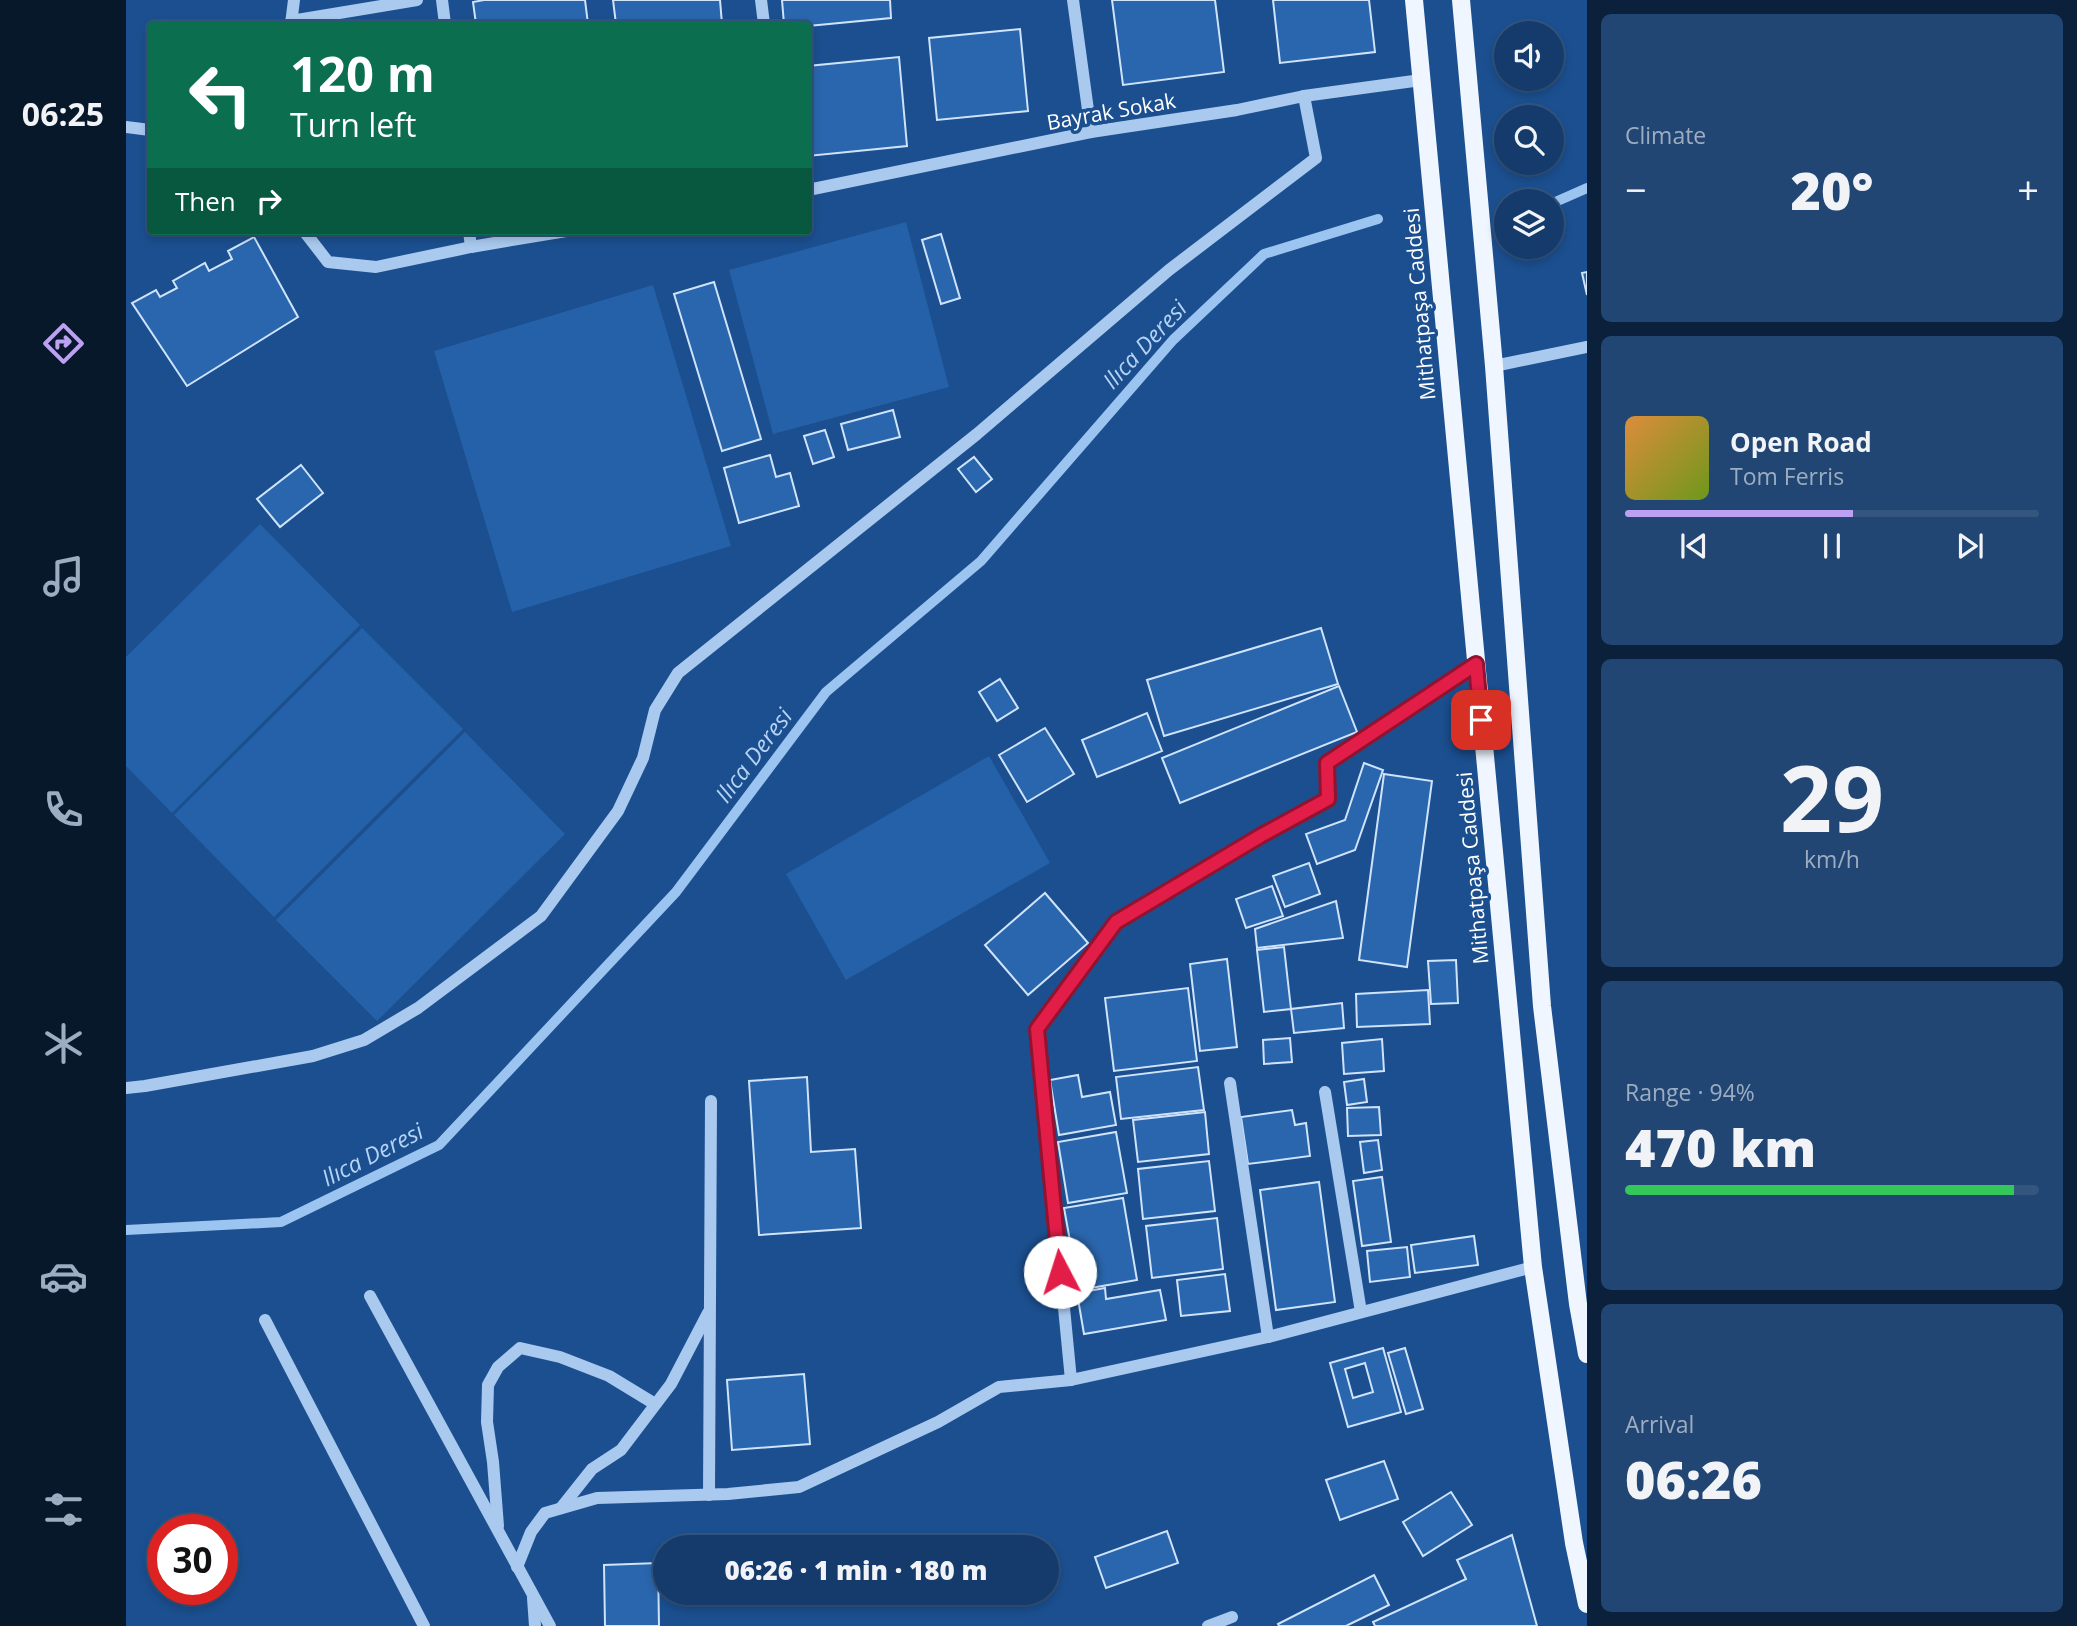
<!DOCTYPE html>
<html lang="en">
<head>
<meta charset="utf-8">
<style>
	body { margin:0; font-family:"Open Sans",sans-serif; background:#214673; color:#f1f3f6; height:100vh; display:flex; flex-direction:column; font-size:26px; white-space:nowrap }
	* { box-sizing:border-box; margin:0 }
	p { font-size:23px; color:#9dadc1 }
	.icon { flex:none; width:38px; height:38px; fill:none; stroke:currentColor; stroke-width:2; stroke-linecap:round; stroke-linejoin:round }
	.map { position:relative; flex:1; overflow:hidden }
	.details { display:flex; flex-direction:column; gap:14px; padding:14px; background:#0b203b; width:490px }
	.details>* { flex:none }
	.hud { position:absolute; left:21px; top:21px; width:665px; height:214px; border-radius:7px; box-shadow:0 4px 10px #0003,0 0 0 2px #33557e; background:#0b6e4f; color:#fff; overflow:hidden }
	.tools { position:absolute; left:1368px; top:21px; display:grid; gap:14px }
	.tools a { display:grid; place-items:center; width:70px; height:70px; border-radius:50%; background:#143b6b; box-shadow:0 4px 10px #0003,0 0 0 2px #33557e; font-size:35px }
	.speed { position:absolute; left:21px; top:1514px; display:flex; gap:14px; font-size:35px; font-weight:700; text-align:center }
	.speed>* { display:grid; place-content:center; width:91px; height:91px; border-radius:50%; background:#143b6b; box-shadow:0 4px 10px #0003,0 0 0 2px #33557e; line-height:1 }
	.speed .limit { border:10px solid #d22; background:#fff; color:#111 }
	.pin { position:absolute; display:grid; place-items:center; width:60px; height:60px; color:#fff; margin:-30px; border-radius:14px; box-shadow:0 4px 10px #0006 }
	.me { position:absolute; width:77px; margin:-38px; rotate:355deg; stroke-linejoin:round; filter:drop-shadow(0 0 5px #0008) }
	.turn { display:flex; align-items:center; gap:24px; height:147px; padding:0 28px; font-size:32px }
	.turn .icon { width:91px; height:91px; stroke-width:2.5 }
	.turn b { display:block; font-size:49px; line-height:60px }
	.then { display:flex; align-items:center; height:66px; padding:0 28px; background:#0003; gap:14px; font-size:26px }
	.big { font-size:52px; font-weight:800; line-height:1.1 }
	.details .card { flex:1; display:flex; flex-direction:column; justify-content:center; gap:10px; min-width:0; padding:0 24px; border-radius:10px; background:#214673 }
	.details .dial { align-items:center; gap:0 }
	.dial b { font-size:91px; line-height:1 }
	.song { display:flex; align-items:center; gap:21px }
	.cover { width:84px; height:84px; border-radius:10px; background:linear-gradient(135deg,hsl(30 70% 55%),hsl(80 70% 35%)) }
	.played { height:7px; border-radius:4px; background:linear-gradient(90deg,#bca0f2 55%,#33557e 55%) }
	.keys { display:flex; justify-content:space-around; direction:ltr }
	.heat { display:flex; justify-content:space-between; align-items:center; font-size:38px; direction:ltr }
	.charge { height:10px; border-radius:5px; background:linear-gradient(90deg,#34c759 94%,#33557e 0) }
	.trip { position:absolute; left:527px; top:1535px; width:406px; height:70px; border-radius:35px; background:#143b6b; box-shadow:0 4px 10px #0003,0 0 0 2px #33557e; font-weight:800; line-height:70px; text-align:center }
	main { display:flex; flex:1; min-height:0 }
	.tabs { display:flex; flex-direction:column; width:126px; justify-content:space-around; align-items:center; background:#08182b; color:#9dadc1 }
	.tabs .icon { width:49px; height:49px }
	.tabs .on { color:#bca0f2 }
	.tabs b { font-size:32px; color:#f1f3f6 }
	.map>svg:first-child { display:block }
	.green { fill:#2461a8 }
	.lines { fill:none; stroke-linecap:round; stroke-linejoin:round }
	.stream { stroke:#9cc4f0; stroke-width:10 }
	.building { fill:#2a66ad; stroke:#cfe3fa; stroke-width:2; fill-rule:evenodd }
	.minor { stroke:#a9c9ee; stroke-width:12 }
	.major { stroke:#f0f6ff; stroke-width:18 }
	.route-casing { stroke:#92132f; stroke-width:18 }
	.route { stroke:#e11d48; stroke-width:12 }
	.labels { text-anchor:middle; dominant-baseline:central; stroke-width:7; stroke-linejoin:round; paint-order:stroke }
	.street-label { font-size:21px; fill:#fff; stroke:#1b4f8f }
	.water-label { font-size:23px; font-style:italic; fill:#b5d3f5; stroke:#1b4f8f }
</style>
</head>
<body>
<main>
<nav class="tabs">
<b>06:25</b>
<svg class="icon on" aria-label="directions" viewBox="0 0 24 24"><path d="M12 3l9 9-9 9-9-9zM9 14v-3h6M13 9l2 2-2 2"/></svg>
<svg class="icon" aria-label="music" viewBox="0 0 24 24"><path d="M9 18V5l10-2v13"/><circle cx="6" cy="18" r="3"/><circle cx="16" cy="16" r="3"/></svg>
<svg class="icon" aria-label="phone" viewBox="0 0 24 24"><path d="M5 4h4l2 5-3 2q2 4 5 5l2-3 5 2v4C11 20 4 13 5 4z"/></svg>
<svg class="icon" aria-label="climate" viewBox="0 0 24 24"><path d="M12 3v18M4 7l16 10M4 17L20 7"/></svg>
<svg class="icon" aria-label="car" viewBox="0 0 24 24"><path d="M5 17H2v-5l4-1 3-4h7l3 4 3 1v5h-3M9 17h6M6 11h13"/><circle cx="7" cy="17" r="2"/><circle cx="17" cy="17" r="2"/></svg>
<svg class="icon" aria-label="filters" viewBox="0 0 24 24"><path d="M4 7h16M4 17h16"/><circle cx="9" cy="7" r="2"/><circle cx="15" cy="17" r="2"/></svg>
</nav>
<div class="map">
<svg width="1461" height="1626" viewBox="0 0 1461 1626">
	<rect width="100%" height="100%" fill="#1b4f8f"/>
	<g class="green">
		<path d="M780,222l43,165 -176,47 -44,-164z"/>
		<path d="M527,285l78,261 -219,66 -78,-261z"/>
		<path d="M134,524l100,101 -188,188 -46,-47v-109z"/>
		<path d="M236,628l101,101 -189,188 -100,-102z"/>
		<path d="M339,732l100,102 -188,187 -101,-101z"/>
		<path d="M863,756l61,107 -204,117 -60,-106z"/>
	</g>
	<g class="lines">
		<g class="stream">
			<path d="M1427,203l34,-15"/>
			<path d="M0,1230l155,-8 158,-77 237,-253 150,-200 155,-131 192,-221 91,-86 114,-35"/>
		</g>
	</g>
	<g class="building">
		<path d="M358,0h101l3,24h-112l-3,-22z"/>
		<path d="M487,0h107l2,24h-106z"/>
		<path d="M656,0h108l1,18 -83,8 -24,-2z"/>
		<path d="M986,0h103l9,72 -101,13z"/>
		<path d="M1147,0h96l6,52 -95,11z"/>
		<path d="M894,29l8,82 -91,9 -8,-82z"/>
		<path d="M773,57l8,89 -99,10v-90z"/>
		<path d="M815,234l19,64 -19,6 -19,-64z"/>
		<path d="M128,237l44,80 -111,69 -55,-83 24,-13 4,7 17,-9 -4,-7 32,-18 4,8 23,-12 -4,-8z"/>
		<path d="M1461,272v23l-5,-22z"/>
		<path d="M588,282l47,157 -39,12 -48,-157z"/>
		<path d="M767,410l7,27 -52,13 -7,-26z"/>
		<path d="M699,430l9,27 -21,7 -9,-28z"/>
		<path d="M644,455l6,22 14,-4 9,33 -60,17 -15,-55z"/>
		<path d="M848,457l18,22 -16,13 -18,-23z"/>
		<path d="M175,465l22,28 -43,34 -23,-28z"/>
		<path d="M1195,628l17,56 -174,52 -17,-56z"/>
		<path d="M874,679l18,29 -21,13 -18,-29z"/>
		<path d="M1213,686l18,46 -177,71 -18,-45z"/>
		<path d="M1021,713l15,38 -65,26 -15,-37z"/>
		<path d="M919,728l29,46 -47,28 -28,-47z"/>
		<path d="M1238,763l19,7 -28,80 -38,14 -11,-30 39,-14z"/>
		<path d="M1258,774l48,7 -25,186 -48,-7z"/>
		<path d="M1183,863l11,31 -35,13 -12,-31z"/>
		<path d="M1146,886l11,30 -37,12 -10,-29z"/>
		<path d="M919,893l43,50 -60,52 -43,-50z"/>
		<path d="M1210,901l7,37 -86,10 -2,-19z"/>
		<path d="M1158,947l7,62 -27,3 -7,-62z"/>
		<path d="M1101,959l10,88 -37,4 -10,-87z"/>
		<path d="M1330,960l2,43 -27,1 -3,-43z"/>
		<path d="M1062,988l9,73 -83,10 -9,-73z"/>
		<path d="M1302,990l2,34 -73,3 -1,-33z"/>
		<path d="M1216,1003l2,25 -50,5 -3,-24z"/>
		<path d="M1164,1038l2,24 -28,2 -1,-24z"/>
		<path d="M1256,1039l2,32 -40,3 -2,-31z"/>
		<path d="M1072,1067l6,43 -83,9 -5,-42z"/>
		<path d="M952,1075l4,22 28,-5 6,33 -57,10 -9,-55z"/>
		<path d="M681,1077l4,75 44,-3 6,79 -102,7 -10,-154z"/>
		<path d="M1238,1079l3,23 -20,3 -3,-23z"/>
		<path d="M1253,1107l2,28 -33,1 -1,-28z"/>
		<path d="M1166,1110l3,15 11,-2 4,33 -62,8 -7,-47z"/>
		<path d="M1079,1112l4,42 -71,8 -5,-42z"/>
		<path d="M990,1132l11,61 -59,10 -10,-61z"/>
		<path d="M1252,1140l4,30 -18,3 -4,-31z"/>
		<path d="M1083,1161l6,50 -72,8 -5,-50z"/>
		<path d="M1256,1177l9,65 -29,4 -9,-65z"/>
		<path d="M1193,1182l16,120 -59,8 -16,-120z"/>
		<path d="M997,1198l14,82 -58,10 -15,-82z"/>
		<path d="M1091,1218l6,51 -71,9 -6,-52z"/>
		<path d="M1348,1236l4,29 -63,8 -4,-28z"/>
		<path d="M1281,1247l3,30 -40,5 -3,-31z"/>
		<path d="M1099,1274l5,37 -49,5 -4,-36z"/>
		<path d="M979,1288l1,11 54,-9 6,30 -82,14 -7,-41z"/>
		<path d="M1257,1348l18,64 -53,15 -18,-64zM1239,1363l8,29 -20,6 -8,-29z"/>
		<path d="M1279,1348l18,61 -17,5 -18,-61z"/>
		<path d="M678,1374l6,70 -78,6 -5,-70z"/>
		<path d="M1258,1461l14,38 -58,21 -14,-40z"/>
		<path d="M1325,1492l21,33 -49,31 -20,-34z"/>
		<path d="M1041,1531l11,32 -72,25 -11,-31z"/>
		<path d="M1386,1535l25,91h-162l-2,-4 93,-43 -9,-19z"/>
		<path d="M532,1563l1,63h-54l-1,-61z"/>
		<path d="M1248,1575l15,30 -43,21h-67l-1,-2z"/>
	</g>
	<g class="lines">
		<g class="minor">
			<path d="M316,0l3,24"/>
			<path d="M635,0l3,24"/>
			<path d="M947,0l18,132"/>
			<path d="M165,21l126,-21"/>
			<path d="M165,24l3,-24"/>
			<path d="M0,127l24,3"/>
			<path d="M682,190l283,-58 146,-22 67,-14 117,-16"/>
			<path d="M178,231l24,31 48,5 95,-20 95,-16"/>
			<path d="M343,231l2,16"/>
			<path d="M1368,366l93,-19"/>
			<path d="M1350,665l-149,98 1,36 -65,36 -147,87 -79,107 34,351 197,-43 265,-70"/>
			<path d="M1104,1083l38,254"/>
			<path d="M0,1088l19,-2 168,-30 51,-16 54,-32 123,-92 77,-105 25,-53 12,-48 23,-37 299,-239 192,-164 147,-112 -12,-62"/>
			<path d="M1199,1092l36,220"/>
			<path d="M244,1296l180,330"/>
			<path d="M139,1320l159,306"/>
			<path d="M583,1495l2,-394"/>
			<path d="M435,1508l31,-39 29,-19 50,-66 37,-71"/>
			<path d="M372,1526l-5,-64 -6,-40 1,-37 10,-18 22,-19 40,9 49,19 46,28"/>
			<path d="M391,1567l14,-35 14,-19 52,-15 131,-4 71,-7 139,-65 61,-35 72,-7"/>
			<path d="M407,1598l2,28"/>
			<path d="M1082,1626l24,-9"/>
		</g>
		<g class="major">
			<path d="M1288,0l119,1267 41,276 13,61"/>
			<path d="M1335,0l33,366 48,640 36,298 9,50"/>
		</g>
	</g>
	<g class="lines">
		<g class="route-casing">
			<path id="route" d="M934,1272l-23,-243 79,-107 146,-87 66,-36 -1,-36 149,-99 5,56"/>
		</g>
		<use href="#route" class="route"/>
	</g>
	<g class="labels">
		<g class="street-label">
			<text transform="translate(985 111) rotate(-10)">Bayrak Sokak</text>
			<text transform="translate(1293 304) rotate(-95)">Mithatpaşa Caddesi</text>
			<text transform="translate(1346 868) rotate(-95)">Mithatpaşa Caddesi</text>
		</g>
		<g class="water-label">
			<text transform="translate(1018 344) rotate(-47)">Ilıca Deresi</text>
			<text transform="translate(627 755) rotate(-53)">Ilıca Deresi</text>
			<text transform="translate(246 1154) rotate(-27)">Ilıca Deresi</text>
		</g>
	</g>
</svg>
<div class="tools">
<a><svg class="icon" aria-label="sound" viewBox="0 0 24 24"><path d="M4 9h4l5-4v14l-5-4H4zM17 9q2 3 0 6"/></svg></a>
<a><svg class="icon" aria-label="search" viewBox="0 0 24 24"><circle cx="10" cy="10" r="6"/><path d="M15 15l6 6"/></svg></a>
<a><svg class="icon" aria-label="layers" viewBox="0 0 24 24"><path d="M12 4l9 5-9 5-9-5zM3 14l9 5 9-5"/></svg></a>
</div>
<div class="speed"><div class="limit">30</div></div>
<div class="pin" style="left:1355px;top:720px;background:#d93025"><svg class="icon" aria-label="arrive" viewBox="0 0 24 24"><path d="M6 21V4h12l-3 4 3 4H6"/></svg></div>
<svg class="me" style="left:934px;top:1272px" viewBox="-20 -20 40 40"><circle r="19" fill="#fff"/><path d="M0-13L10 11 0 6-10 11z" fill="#e11d48"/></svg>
<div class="trip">06:26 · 1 min · 180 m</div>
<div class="hud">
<div class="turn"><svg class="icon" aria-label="left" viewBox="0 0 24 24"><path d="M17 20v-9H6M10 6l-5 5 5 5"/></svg><div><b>120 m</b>Turn left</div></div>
<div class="then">Then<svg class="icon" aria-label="right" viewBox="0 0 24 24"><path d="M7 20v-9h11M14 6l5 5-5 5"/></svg></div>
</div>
</div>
<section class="details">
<div class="card"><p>Climate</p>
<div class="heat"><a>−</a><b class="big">20°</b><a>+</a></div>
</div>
<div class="card">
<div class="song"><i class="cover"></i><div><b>Open Road</b><p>Tom Ferris</p></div></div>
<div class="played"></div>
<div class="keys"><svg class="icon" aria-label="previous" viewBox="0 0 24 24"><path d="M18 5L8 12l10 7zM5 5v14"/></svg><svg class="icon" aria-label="pause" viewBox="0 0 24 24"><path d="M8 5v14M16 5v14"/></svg><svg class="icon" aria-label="next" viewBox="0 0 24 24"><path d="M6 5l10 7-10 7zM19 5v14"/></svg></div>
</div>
<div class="card dial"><b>29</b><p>km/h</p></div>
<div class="card"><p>Range · 94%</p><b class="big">470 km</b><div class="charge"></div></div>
<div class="card"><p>Arrival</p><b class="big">06:26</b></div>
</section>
</main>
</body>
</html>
